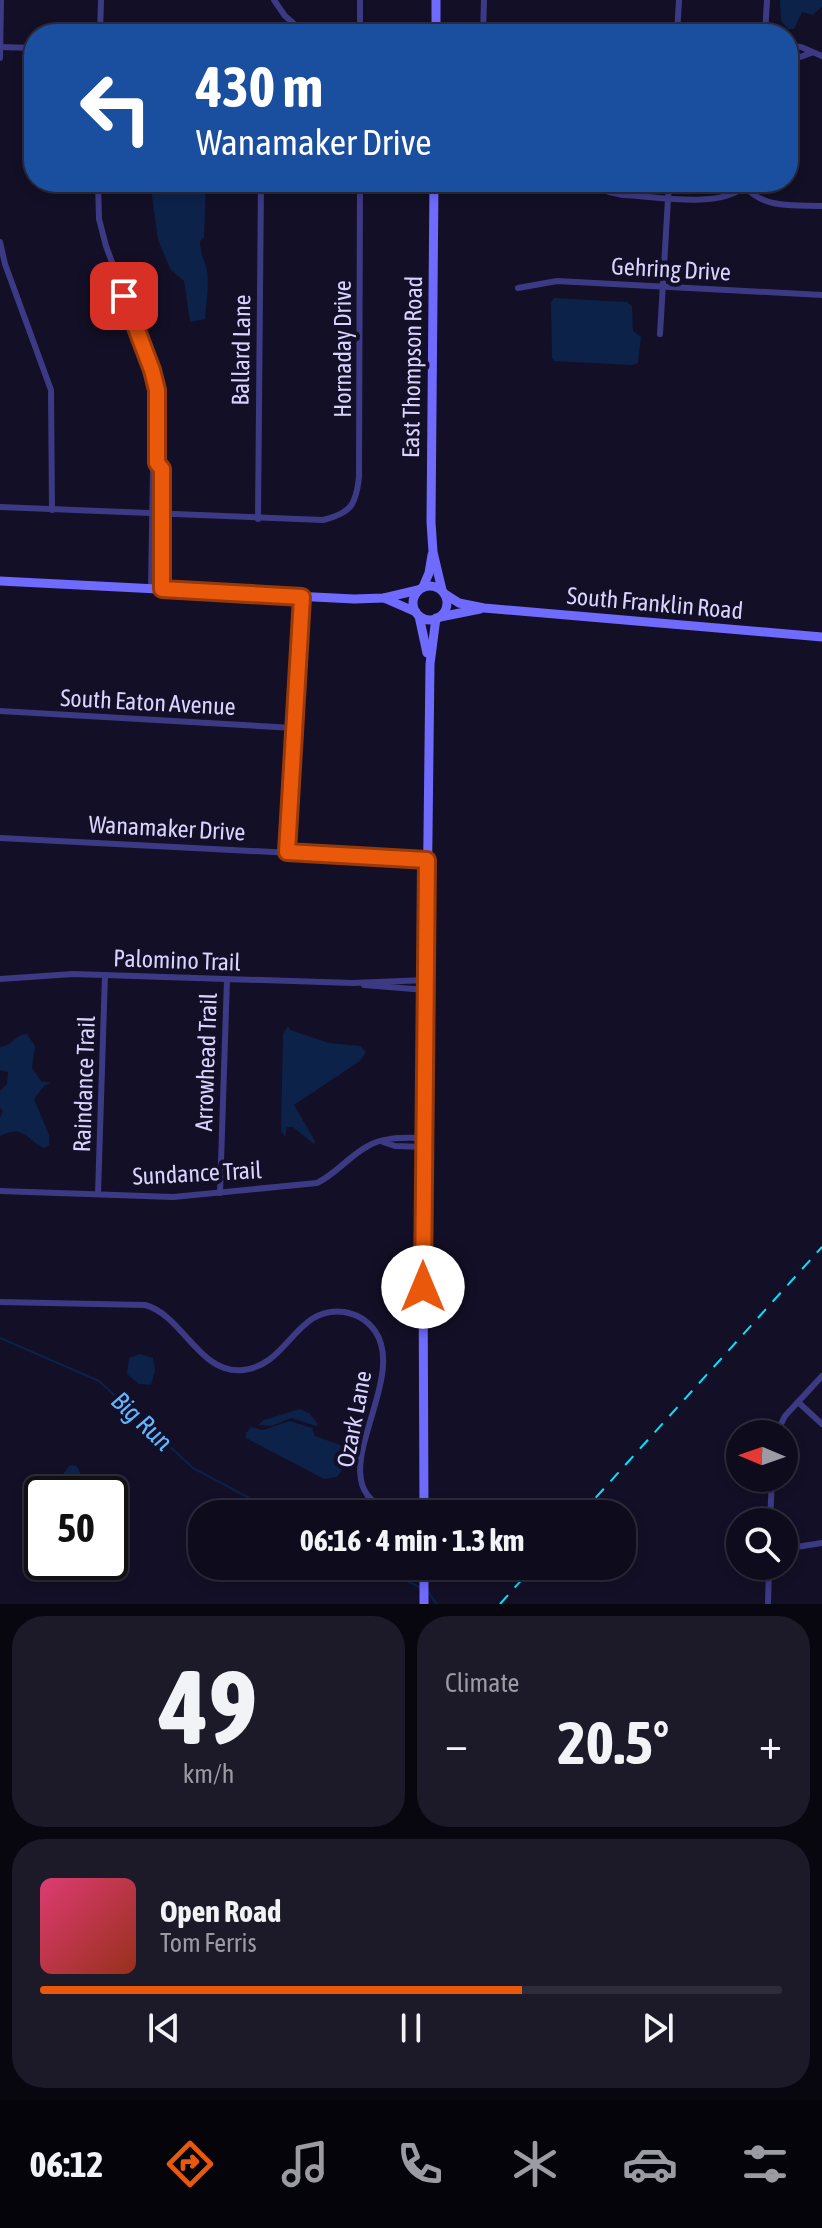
<!DOCTYPE html>
<html lang="en">
<head>
<meta charset="utf-8">
<style>
	body { margin:0; font-family:"Asap Condensed",sans-serif; background:#1c1929; color:#f1f3f6; height:100vh; display:flex; flex-direction:column; font-size:30px; white-space:nowrap }
	* { box-sizing:border-box; margin:0 }
	p { font-size:26px; color:#9b9ba3 }
	.icon { flex:none; width:44px; height:44px; fill:none; stroke:currentColor; stroke-width:2; stroke-linecap:round; stroke-linejoin:round }
	.map { position:relative; height:1604px; overflow:hidden }
	.side { display:flex; flex-direction:column; gap:12px; padding:12px; background:#08060f; flex:1 }
	.side>* { flex:none }
	.guide { position:absolute; left:24px; top:24px; width:774px; height:168px; border-radius:32px; box-shadow:0 4px 12px #0003,0 0 0 2px #2e2b3b; background:#1a4fa0; color:#fff; overflow:hidden }
	.needle { width:52px; rotate:272deg }
	.buttons { position:absolute; left:726px; top:1420px; display:grid; gap:16px }
	.buttons a { display:grid; place-items:center; width:72px; height:72px; border-radius:50%; background:#0e0b1c; box-shadow:0 4px 12px #0003,0 0 0 2px #2e2b3b; font-size:40px }
	.speed { position:absolute; left:24px; top:1476px; display:flex; gap:16px; font-size:40px; font-weight:700; text-align:center }
	.speed>* { display:grid; place-content:center; width:104px; height:104px; border-radius:50%; background:#0e0b1c; box-shadow:0 4px 12px #0003,0 0 0 2px #2e2b3b; line-height:1 }
	.speed .limit { border:4px solid #111; border-radius:12px; background:#fff; color:#111 }
	.pin { position:absolute; display:grid; place-items:center; width:68px; height:68px; color:#fff; margin:-34px; border-radius:16px; box-shadow:0 4px 12px #0006 }
	.me { position:absolute; width:88px; margin:-44px; rotate:0deg; stroke-linejoin:round; filter:drop-shadow(0 0 6px #0008) }
	.turn { display:flex; align-items:center; gap:28px; height:168px; padding:0 40px; font-size:36px }
	.turn .icon { width:104px; height:104px; stroke-width:2.5 }
	.turn b { display:block; font-size:56px; line-height:68px }
	.big { font-size:60px; font-weight:700; line-height:1.1 }
	.side .card { flex:1; display:flex; flex-direction:column; justify-content:center; gap:12px; min-width:0; padding:0 28px; border-radius:32px; background:#1c1929 }
	.side .dial { align-items:center; gap:0 }
	.dial b { font-size:104px; line-height:1 }
	.song { display:flex; align-items:center; gap:24px }
	.cover { width:96px; height:96px; border-radius:12px; background:linear-gradient(135deg,hsl(340 70% 55%),hsl(10 70% 35%)) }
	.played { height:8px; border-radius:4px; background:linear-gradient(90deg,#ea580c 65%,#2e2b3b 65%) }
	.keys { display:flex; justify-content:space-around; direction:ltr }
	.heat { display:flex; justify-content:space-between; align-items:center; font-size:44px; direction:ltr }
	.side .tiles { flex:1; display:grid; gap:12px; grid-template-columns:1fr 1fr }
	.card:last-child { grid-column:span 2 }
	.trip { position:absolute; left:188px; top:1500px; width:448px; height:80px; border-radius:32px; background:#0e0b1c; box-shadow:0 4px 12px #0003,0 0 0 2px #2e2b3b; font-weight:700; line-height:80px; text-align:center }
	.dock { display:flex; height:128px; justify-content:space-around; align-items:center; background:#06040b; color:#9b9ba3 }
	.dock .icon { width:56px; height:56px }
	.dock .on { color:#ea580c }
	.dock b { font-size:36px; color:#f1f3f6 }
	.map>svg:first-child { display:block }
	.water { fill:#0c2248 }
	.lines { fill:none; stroke-linecap:round; stroke-linejoin:round }
	.stream { stroke:#0c2248; stroke-width:2 }
	.street { stroke:#3d3a85; stroke-width:6 }
	.secondary { stroke:#6f6bff; stroke-width:9 }
	.rail { stroke:#00e5ff; stroke-width:2; stroke-dasharray:12 10; stroke-linecap:butt }
	.route-casing { stroke:#983908; stroke-width:20 }
	.route { stroke:#ea580c; stroke-width:14 }
	.labels { text-anchor:middle; dominant-baseline:central; stroke-width:8; stroke-linejoin:round; paint-order:stroke }
	.street-label { font-size:24px; fill:#d9d4ff; stroke:#130f26 }
	.water-label { font-size:26px; font-style:italic; fill:#62b6ff; stroke:#130f26 }
</style>
</head>
<body>
<div class="map">
<svg width="822" height="1604" viewBox="0 0 822 1604">
	<rect width="100%" height="100%" fill="#130f26"/>
	<g class="water">
		<path d="M780,0h42v6l-9,9 -11,-3 -8,17h-6l-7,-8z"/>
		<path d="M150,182h56l-2,56 -4,3c0,11 3,16 6,25 4,12 0,40 -1,53l-15,3 -6,-41 -13,-11 -13,-30z"/>
		<path d="M554,298l73,4 5,4 1,25 8,6 -3,26 -6,2 -78,-4 -2,-3 -1,-55z"/>
		<path d="M288,1026l2,4 39,13 31,3 6,6 -6,9 -66,44 21,36 -1,3 -21,-17h-6l-2,10 -4,-6 2,-97z"/>
		<path d="M27,1034l8,12 -3,22 9,13 10,2 -7,3 -10,13 15,36v10l-5,3c-19,-9 -19,-24 -44,-12v-18l3,-7 -3,-3v-17l7,-7 1,-12 -8,-2v-23c12,-1 16,-13 27,-13z"/>
		<path d="M140,1354l13,4 2,13 -4,14 -12,-1 -12,-10 2,-16z"/>
		<path d="M300,1409l9,4 9,11 -2,2 -25,-8 -19,8 -14,-1 6,-5z"/>
		<path d="M290,1421l22,7 3,8 28,10 -1,24 -5,7 -13,2 -78,-41v-5l5,-6 12,3z"/>
		<path d="M70,1465l6,1c7,9 6,17 6,28h-20l-2,-16z"/>
	</g>
	<g class="lines">
		<g class="stream">
			<path d="M0,1338l99,43 94,87 86,46"/>
			<path d="M379,1566l40,21"/>
			<path d="M428,1592l9,12"/>
		</g>
		<g class="street">
			<path d="M274,0l11,16 21,18"/>
			<path d="M360,0v34"/>
			<path d="M100,34l1,-34"/>
			<path d="M483,34l1,-34"/>
			<path d="M576,34l57,-6 53,6"/>
			<path d="M677,34l2,-34"/>
			<path d="M765,34l2,-34"/>
			<path d="M788,46l13,1 21,9"/>
			<path d="M0,47l34,1"/>
			<path d="M788,57h12l11,-4"/>
			<path d="M0,58l1,-58"/>
			<path d="M98,182l1,37 7,27 46,124 6,34 -1,59"/>
			<path d="M491,182v1"/>
			<path d="M594,182l15,10 14,3c34,1 103,16 126,-13"/>
			<path d="M745,187c20,22 49,18 77,19"/>
			<path d="M0,242l5,22 46,126 1,120"/>
			<path d="M518,288l39,-7 265,14"/>
			<path d="M660,334l9,-152"/>
			<path d="M0,507l323,13c28,-7 33,-15 36,-43l1,-295"/>
			<path d="M258,519l3,-337"/>
			<path d="M151,588l2,-118 4,-7 5,6v120"/>
			<path d="M0,711l294,17"/>
			<path d="M0,838l427,22"/>
			<path d="M287,852l15,-255"/>
			<path d="M0,979l73,-5 280,9 73,-3"/>
			<path d="M364,985l62,5"/>
			<path d="M383,1142l12,4 29,1"/>
			<path d="M0,1191l173,6 144,-14c19,-9 32,-27 51,-37 17,-10 38,-8 56,-8"/>
			<path d="M220,1193l7,-214"/>
			<path d="M98,1194l7,-219"/>
			<path d="M0,1302l145,3c38,10 54,70 98,65 45,-4 53,-65 101,-58 13,2 23,8 31,19 35,51 -58,151 12,178 11,5 25,4 37,4"/>
			<path d="M798,1402l24,22"/>
			<path d="M776,1434l9,-18 37,-40"/>
			<path d="M770,1522l2,-44"/>
			<path d="M784,1549l38,-6"/>
			<path d="M768,1604l1,-38"/>
		</g>
		<g class="secondary">
			<path d="M436,34v-34"/>
			<path d="M434,182l-3,340 2,30 9,38"/>
			<path d="M0,581l354,18 30,-1 34,-8"/>
			<circle cx="430" cy="603" r="17"/>
			<path d="M423,587l6,-14 3,-18"/>
			<path d="M445,594l14,9 25,5 338,29"/>
			<path d="M384,598l32,14"/>
			<path d="M419,616l8,37"/>
			<path d="M440,617l40,-8"/>
			<path d="M424,1514l-1,-256 7,-594 6,-46"/>
			<path d="M424,1566v38"/>
		</g>
		<g class="rail">
			<path d="M581,1514l241,-267"/>
			<path d="M500,1604l34,-38"/>
		</g>
	</g>
	<g class="lines">
		<g class="route-casing">
			<path id="route" d="M124,296l28,74 5,20v73l5,6v120l140,8 -15,255 140,8 -4,427"/>
		</g>
		<use href="#route" class="route"/>
	</g>
	<g class="labels">
		<g class="street-label">
			<text transform="translate(671 269) rotate(3)">Gehring Drive</text>
			<text transform="translate(342 349) rotate(-90)">Hornaday Drive</text>
			<text transform="translate(241 350) rotate(-89)">Ballard Lane</text>
			<text transform="translate(412 367) rotate(-89)">East Thompson Road</text>
			<text transform="translate(655 603) rotate(5)">South Franklin Road</text>
			<text transform="translate(148 702) rotate(3)">South Eaton Avenue</text>
			<text transform="translate(167 828) rotate(3)">Wanamaker Drive</text>
			<text transform="translate(177 960) rotate(2)">Palomino Trail</text>
			<text transform="translate(206 1062) rotate(-88)">Arrowhead Trail</text>
			<text transform="translate(84 1084) rotate(-88)">Raindance Trail</text>
			<text transform="translate(197 1173) rotate(-3)">Sundance Trail</text>
			<text transform="translate(354 1419) rotate(-79)">Ozark Lane</text>
		</g>
		<g class="water-label">
			<text transform="translate(142 1421) rotate(43)">Big Run</text>
		</g>
	</g>
</svg>
<div class="buttons">
<a><svg class="needle" viewBox="-14 -14 28 28"><path d="M0-13l5 13h-10z" fill="#e53935"/><path d="M0 13l5-13h-10z" fill="#9b9ba3"/></svg></a>
<a><svg class="icon" aria-label="search" viewBox="0 0 24 24"><circle cx="10" cy="10" r="6"/><path d="M15 15l6 6"/></svg></a>
</div>
<div class="speed"><div class="limit">50</div></div>
<div class="pin" style="left:124px;top:296px;background:#d93025"><svg class="icon" aria-label="arrive" viewBox="0 0 24 24"><path d="M6 21V4h12l-3 4 3 4H6"/></svg></div>
<svg class="me" style="left:423px;top:1287px" viewBox="-20 -20 40 40"><circle r="19" fill="#fff"/><path d="M0-13L10 11 0 6-10 11z" fill="#ea580c"/></svg>
<div class="trip">06:16 · 4 min · 1.3 km</div>
<div class="guide">
<div class="turn"><svg class="icon" aria-label="left" viewBox="0 0 24 24"><path d="M17 20v-9H6M10 6l-5 5 5 5"/></svg><div><b>430 m</b>Wanamaker Drive</div></div>
</div>
</div>
<section class="side">
<div class="tiles">
<div class="card dial"><b>49</b><p>km/h</p></div>
<div class="card"><p>Climate</p>
<div class="heat"><a>−</a><b class="big">20.5°</b><a>+</a></div>
</div>
<div class="card">
<div class="song"><i class="cover"></i><div><b>Open Road</b><p>Tom Ferris</p></div></div>
<div class="played"></div>
<div class="keys"><svg class="icon" aria-label="previous" viewBox="0 0 24 24"><path d="M18 5L8 12l10 7zM5 5v14"/></svg><svg class="icon" aria-label="pause" viewBox="0 0 24 24"><path d="M8 5v14M16 5v14"/></svg><svg class="icon" aria-label="next" viewBox="0 0 24 24"><path d="M6 5l10 7-10 7zM19 5v14"/></svg></div>
</div>
</div>
</section>
<nav class="dock">
<b>06:12</b>
<svg class="icon on" aria-label="directions" viewBox="0 0 24 24"><path d="M12 3l9 9-9 9-9-9zM9 14v-3h6M13 9l2 2-2 2"/></svg>
<svg class="icon" aria-label="music" viewBox="0 0 24 24"><path d="M9 18V5l10-2v13"/><circle cx="6" cy="18" r="3"/><circle cx="16" cy="16" r="3"/></svg>
<svg class="icon" aria-label="phone" viewBox="0 0 24 24"><path d="M5 4h4l2 5-3 2q2 4 5 5l2-3 5 2v4C11 20 4 13 5 4z"/></svg>
<svg class="icon" aria-label="climate" viewBox="0 0 24 24"><path d="M12 3v18M4 7l16 10M4 17L20 7"/></svg>
<svg class="icon" aria-label="car" viewBox="0 0 24 24"><path d="M5 17H2v-5l4-1 3-4h7l3 4 3 1v5h-3M9 17h6M6 11h13"/><circle cx="7" cy="17" r="2"/><circle cx="17" cy="17" r="2"/></svg>
<svg class="icon" aria-label="filters" viewBox="0 0 24 24"><path d="M4 7h16M4 17h16"/><circle cx="9" cy="7" r="2"/><circle cx="15" cy="17" r="2"/></svg>
</nav>
</body>
</html>
